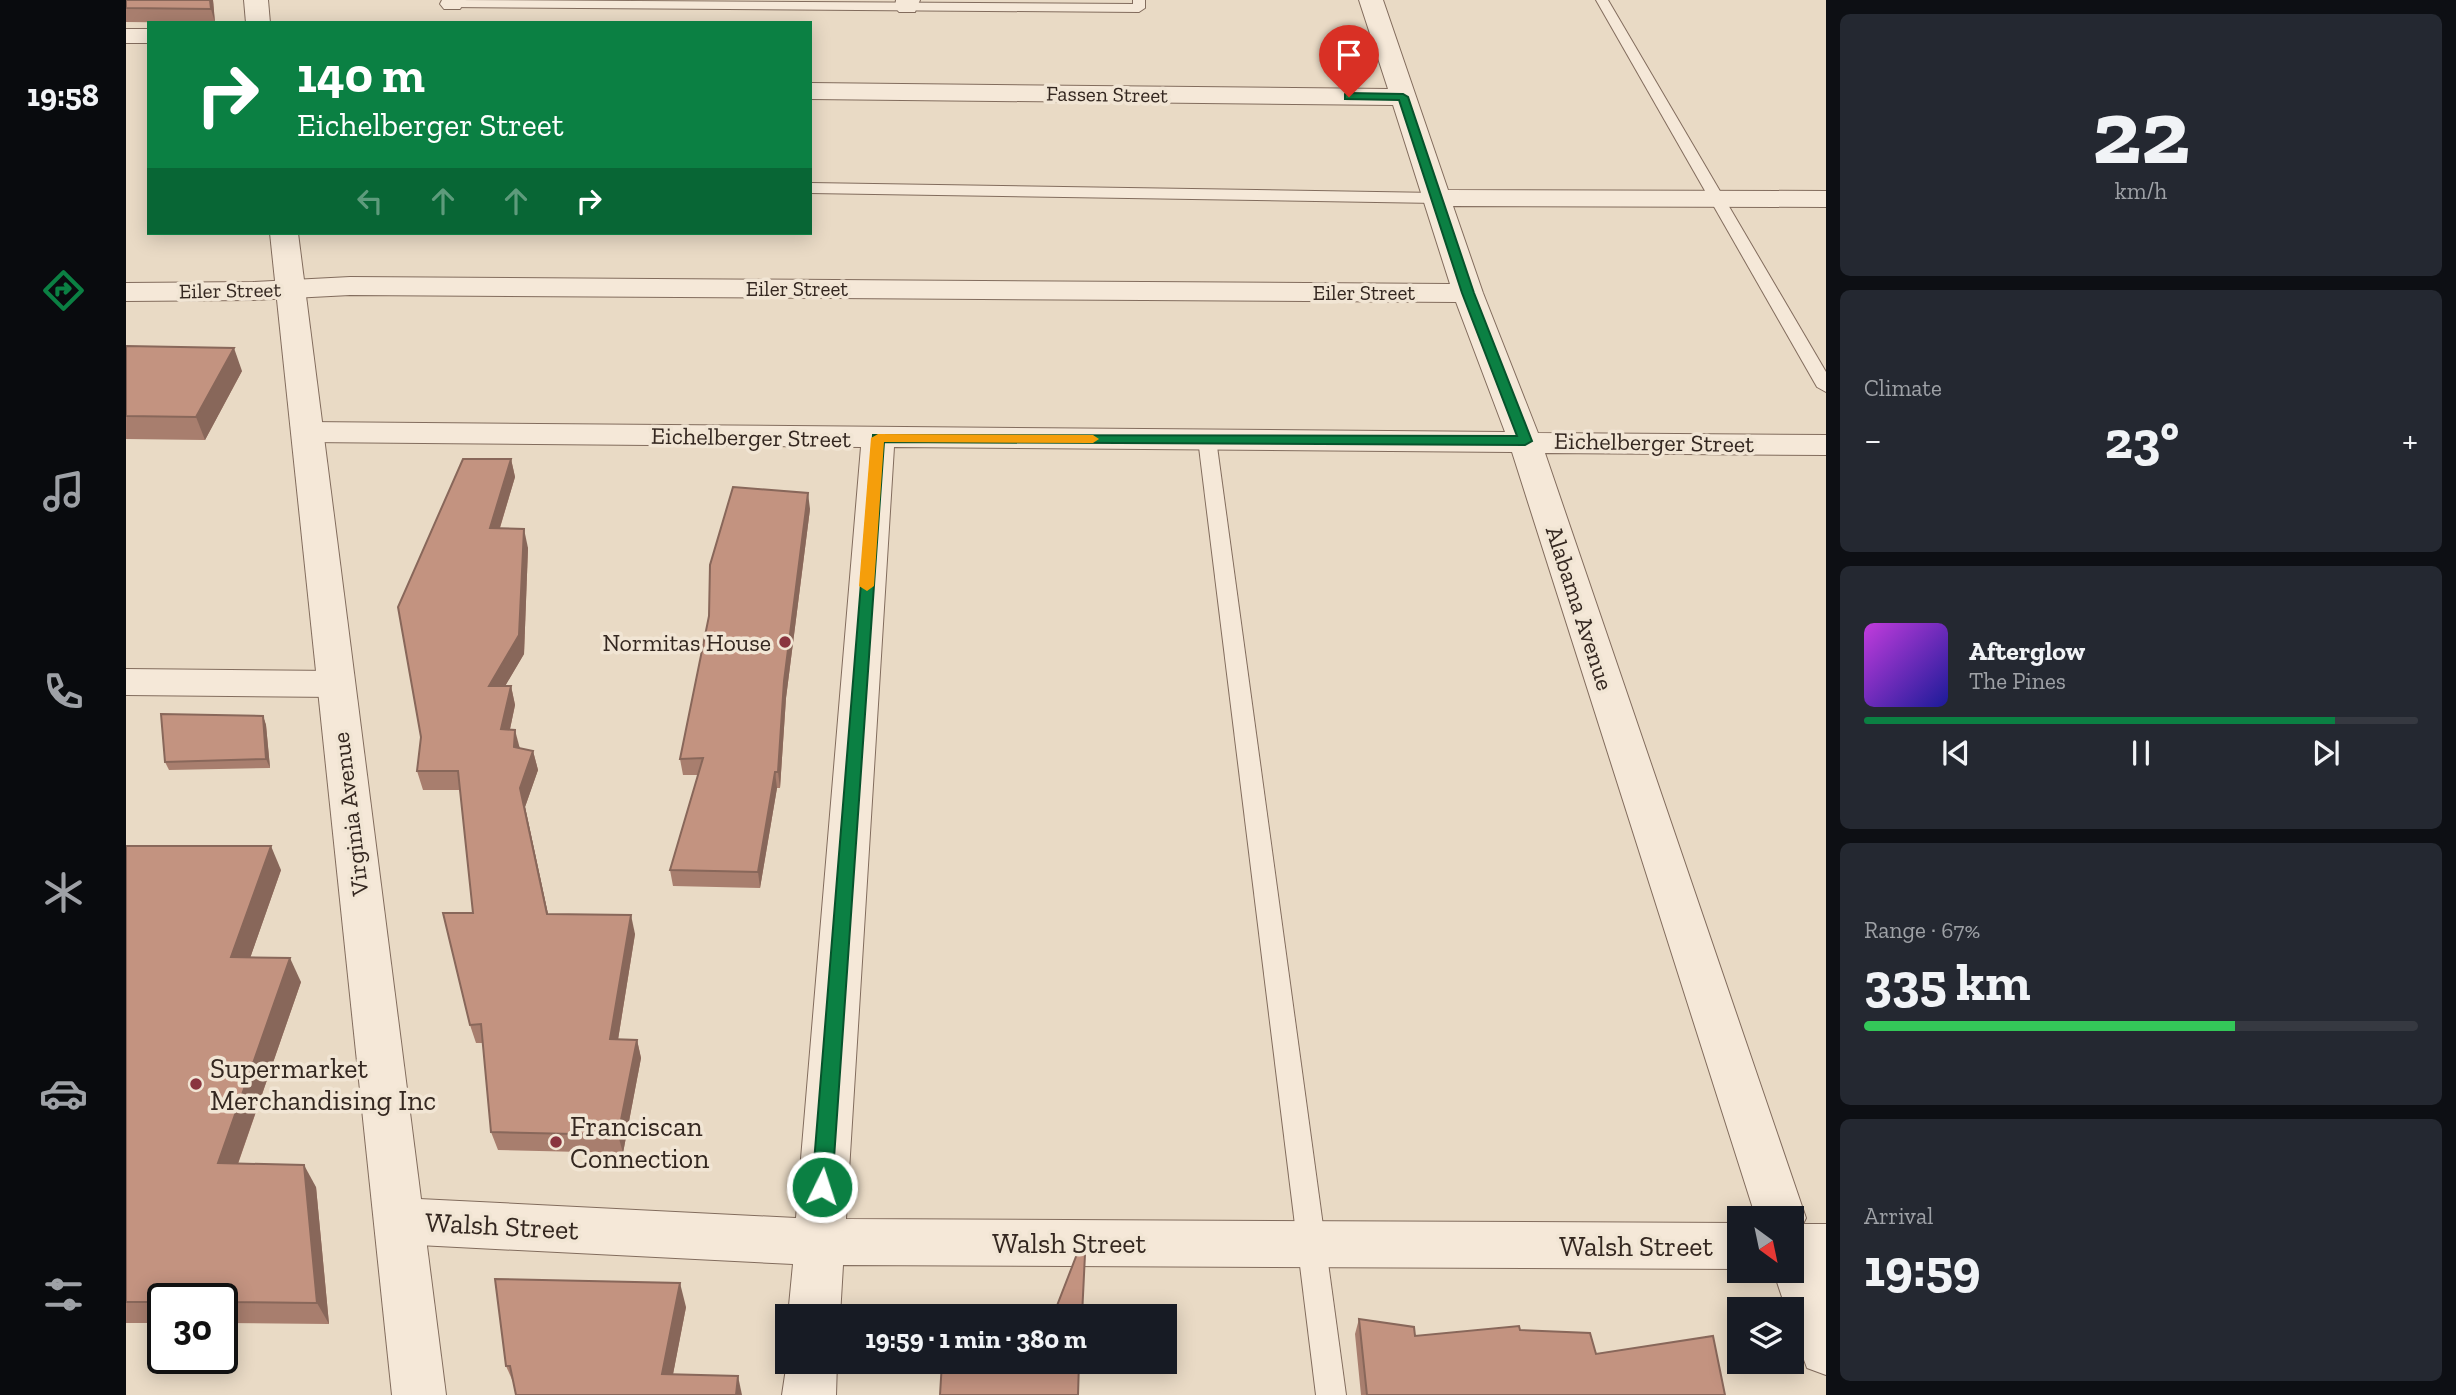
<!DOCTYPE html>
<html lang="en">
<head>
<meta charset="utf-8">
<style>
	body { margin:0; font-family:"Zilla Slab",serif; background:#242831; color:#f1f3f6; height:100vh; display:flex; flex-direction:column; font-size:26px; white-space:nowrap }
	* { box-sizing:border-box; margin:0 }
	p { font-size:23px; color:#9ea1a6 }
	.icon { flex:none; width:38px; height:38px; fill:none; stroke:currentColor; stroke-width:2; stroke-linecap:round; stroke-linejoin:round }
	.map { position:relative; flex:1; overflow:hidden }
	.side { display:flex; flex-direction:column; gap:14px; padding:14px; background:#0d0f14; width:630px }
	.side>* { flex:none }
	.banner { position:absolute; left:21px; top:21px; width:665px; height:214px; border-radius:0px; box-shadow:0 4px 18px #0003; background:#0b8043; color:#fff; overflow:hidden }
	.needle { width:46px; rotate:147deg }
	.buttons { position:absolute; left:1601px; top:1206px; display:grid; gap:14px }
	.buttons a { display:grid; place-items:center; width:77px; height:77px; border-radius:0px; background:#171b24; box-shadow:0 4px 18px #0003; font-size:35px }
	.speed { position:absolute; left:21px; top:1283px; display:flex; gap:14px; font-size:35px; font-weight:700; text-align:center }
	.speed>* { display:grid; place-content:center; width:91px; height:91px; border-radius:50%; background:#171b24; box-shadow:0 4px 18px #0003; line-height:1 }
	.speed .limit { border:4px solid #111; border-radius:10px; background:#fff; color:#111 }
	.pin { position:absolute; display:grid; place-items:center; width:60px; height:60px; color:#fff; margin:-72px -30px; border-radius:50% 50% 50% 0; rotate:-45deg; box-shadow:0 0 7px #0007 }
	.pin .icon { rotate:45deg }
	.me { position:absolute; width:77px; margin:-38px; rotate:4deg; stroke-linejoin:round; filter:drop-shadow(0 0 5px #0008) }
	.turn { display:flex; align-items:center; gap:24px; height:147px; padding:0 35px; font-size:32px }
	.turn .icon { width:91px; height:91px; stroke-width:2.5 }
	.turn b { display:block; font-size:49px; line-height:60px }
	.lanes { display:flex; align-items:center; height:66px; padding:0 35px; background:#0003; justify-content:center; gap:35px; direction:ltr }
	.lanes .off { opacity:.35 }
	.big { font-size:52px; font-weight:700; line-height:1.1 }
	.side .tile { flex:1; display:flex; flex-direction:column; justify-content:center; gap:10px; min-width:0; padding:0 24px; border-radius:10px; background:#242831 }
	.side .dial { align-items:center; gap:0 }
	.dial b { font-size:91px; line-height:1 }
	.song { display:flex; align-items:center; gap:21px }
	.cover { width:84px; height:84px; border-radius:10px; background:linear-gradient(135deg,hsl(290 70% 55%),hsl(240 70% 35%)) }
	.played { height:7px; border-radius:4px; background:linear-gradient(90deg,#0b8043 85%,#363941 85%) }
	.keys { display:flex; justify-content:space-around; direction:ltr }
	.heat { display:flex; justify-content:space-between; align-items:center; font-size:38px; direction:ltr }
	.charge { height:10px; border-radius:5px; background:linear-gradient(90deg,#34c759 67%,#363941 0) }
	.trip { position:absolute; left:649px; top:1304px; width:402px; height:70px; border-radius:0px; background:#171b24; box-shadow:0 4px 18px #0003; font-weight:700; line-height:70px; text-align:center }
	main { display:flex; flex:1; min-height:0 }
	.tabs { display:flex; flex-direction:column; width:126px; justify-content:space-around; align-items:center; background:#090b0e; color:#9ea1a6 }
	.tabs .icon { width:49px; height:49px }
	.tabs .selected { color:#0b8043 }
	.tabs b { font-size:32px; color:#f1f3f6 }
	.map>svg:first-child { display:block }
	.lines { fill:none; stroke-linecap:round; stroke-linejoin:round }
	.service-casing { stroke:#826c5d; stroke-width:2 }
	.minor-casing { stroke:#826c5d; stroke-width:2 }
	.tertiary-casing { stroke:#826c5d; stroke-width:2 }
	.service { fill:#f5e8d8; fill-rule:evenodd }
	.minor { fill:#f5e8d8; fill-rule:evenodd }
	.tertiary { fill:#f5e8d8; fill-rule:evenodd }
	.wall { fill:#a87e6e }
	.shaded-wall { fill:#88675a }
	.building { fill:#c39380; stroke:#88675a; stroke-width:2 }
	.route { fill:#0b8043; stroke:#07532c; stroke-width:2 }
	.slow { fill:#f59e0b }
	.poi-dot { fill:#8a343f; stroke:#f1e5d4; stroke-width:2.5 }
	.labels { text-anchor:middle; dominant-baseline:central; stroke-width:7; stroke-linejoin:round; paint-order:stroke }
	.far-street-label { font-size:21px; fill:#342720; stroke:#f1e5d4 }
	.street-label { font-size:24px; fill:#342720; stroke:#f1e5d4 }
	.poi-label { font-size:24px; fill:#342720; stroke:#f1e5d4; text-anchor:end }
	.near-poi-label { font-size:28px; fill:#342720; stroke:#f1e5d4; text-anchor:start }
	.near-street-label { font-size:28px; fill:#342720; stroke:#f1e5d4 }
</style>
</head>
<body>
<main>
<nav class="tabs">
<b>19:58</b>
<svg class="icon selected" aria-label="directions" viewBox="0 0 24 24"><path d="M12 3l9 9-9 9-9-9zM9 14v-3h6M13 9l2 2-2 2"/></svg>
<svg class="icon" aria-label="music" viewBox="0 0 24 24"><path d="M9 18V5l10-2v13"/><circle cx="6" cy="18" r="3"/><circle cx="16" cy="16" r="3"/></svg>
<svg class="icon" aria-label="phone" viewBox="0 0 24 24"><path d="M5 4h4l2 5-3 2q2 4 5 5l2-3 5 2v4C11 20 4 13 5 4z"/></svg>
<svg class="icon" aria-label="climate" viewBox="0 0 24 24"><path d="M12 3v18M4 7l16 10M4 17L20 7"/></svg>
<svg class="icon" aria-label="car" viewBox="0 0 24 24"><path d="M5 17H2v-5l4-1 3-4h7l3 4 3 1v5h-3M9 17h6M6 11h13"/><circle cx="7" cy="17" r="2"/><circle cx="17" cy="17" r="2"/></svg>
<svg class="icon" aria-label="filters" viewBox="0 0 24 24"><path d="M4 7h16M4 17h16"/><circle cx="9" cy="7" r="2"/><circle cx="15" cy="17" r="2"/></svg>
</nav>
<div class="map">
<svg width="1700" height="1395" viewBox="0 0 1700 1395">
	<rect width="100%" height="100%" fill="#e9dac5"/>
	<g class="lines">
		<g class="service-casing">
			<g id="service">
				<path d="M326,0l681,4v-4h12v8l-6,4 -692,-5v-6z"/>
				<path d="M1470,0h12l218,372v20l-9,-5z"/>
				<path d="M684,183l627,10 8,5 -8,5 -627,-10z"/>
				<path d="M1081,434l9,5 130,956h-30l-118,-956z"/>
			</g>
		</g>
		<g class="minor-casing">
			<g id="minor">
				<path d="M316,0h24l-6,9h-16l-4,-5z"/>
				<path d="M770,0h24l-5,12h-16l-4,-5z"/>
				<path d="M1233,0h24l65,190 378,1v16l-373,-1 30,87 55,140 288,2v20l-281,-2 261,765 -3,6h23v151l-19,-7 -15,-41v-18h-6l-13,-39h19v-52h-36l-244,-766 -618,-5 -48,772 894,4v46l-897,-4 -3,51h-52l5,-52 -394,-20 -18,-7 -7,-16 7,-16 18,-7 397,20 65,-771 -554,-5 -12,-3 -4,-7 4,-7 12,-3 1198,10 -49,-130 -1106,-7 -97,5 -127,1v-18l127,-1 97,-5 1100,7 -57,-179 -583,-6v-16l578,6z"/>
				<rect x="0" y="29" width="23" height="14"/>
				<path d="M0,669l209,2 14,4 5,9 -5,9 -14,4 -209,-2z"/>
				<path d="M662,1355v7h49l-1,33h-54z"/>
			</g>
		</g>
		<g class="tertiary-casing">
			<g id="tertiary">
				<path d="M118,0h24l2,23h-24z"/>
				<path d="M144,233h28l148,1162h-54z"/>
			</g>
		</g>
		<use href="#service" class="service"/>
		<use href="#minor" class="minor"/>
		<use href="#tertiary" class="tertiary"/>
	</g>
	<g class="wall">
		<path d="M87,0l2,23 -89,-1v-14z"/>
		<path d="M0,346l116,25 -37,69 -79,-1z"/>
		<path d="M385,459l4,18 -15,51 28,20 -4,106 -19,32h6l4,19 -5,24 10,19 13,3 5,19 -13,37 23,107 87,20 -17,106h19l4,18 -18,95 -125,-3 -7,-18 -8,-89h-7l-6,-18 3,-112 -13,-123h-37l-6,-19z"/>
		<path d="M684,509l-24,189 -6,90h-3l-17,100 -87,-2 -3,-16 28,-95h-15l-3,-16z"/>
		<path d="M137,716l3,9 4,43 -101,2 -4,-8z"/>
		<path d="M0,846l155,24 -31,88 51,24 -63,182 78,23 13,137 -107,-1v-25h-59v25h-37z"/>
		<path d="M560,1307l-13,67 -159,10 -8,-18z"/>
		<path d="M1233,1319l56,17 105,-6 205,65h-364l-6,-61z"/>
	</g>
	<g class="shaded-wall">
		<path d="M84,0h3l2,23 -4,-14z"/>
		<path d="M108,348l8,23 -37,69 -9,-23z"/>
		<path d="M385,459l4,18 -21,70 -4,-19z"/>
		<path d="M682,493l2,16 -24,189 -6,90 -2,-16 6,-91z"/>
		<path d="M398,529l4,19 -4,106 -30,51 -5,-19z"/>
		<path d="M385,686l4,19 -9,43 -5,-19z"/>
		<path d="M137,716l3,9 4,43 -4,-9z"/>
		<path d="M389,730l5,19 -6,-2z"/>
		<path d="M407,751l5,19 -13,37 27,126 -5,-19 -27,-126z"/>
		<path d="M649,772l2,16 -17,100 -2,-16z"/>
		<path d="M145,846l10,24 -39,111 -11,-24z"/>
		<path d="M505,915l4,19 -20,124 -5,-19z"/>
		<path d="M164,958l11,24 -71,204 -12,-23z"/>
		<path d="M511,1040l4,18 -18,95 -5,-18z"/>
		<path d="M178,1165l12,22 13,137 -12,-21z"/>
		<path d="M554,1283l6,24 -17,88 -7,-21z"/>
		<path d="M612,1376l4,19h-6z"/>
	</g>
	<g class="building">
		<path d="M0,0h84l1,9 -85,-1z"/>
		<path d="M0,346l108,2 -38,69 -70,-1z"/>
		<path d="M337,459h48l-21,69 34,1 -5,106 -30,51h22l-10,43 14,1 -1,17 19,4 -13,37 27,126 84,1 -21,124 27,1 -19,95 -127,-3 -10,-108 -11,1 -27,-112h30l-15,-142h-41l4,-34 -23,-130z"/>
		<path d="M607,487l75,6 -24,188 -6,91h-3l-17,100 -88,-2 33,-112 -23,1 29,-143 1,-51z"/>
		<path d="M35,714l102,2 3,43 -101,3z"/>
		<path d="M0,846h145l-40,111 59,1 -72,205 86,2 13,138 -95,-1v-4h-59v4h-37z"/>
		<path d="M951,1254h8l-3,62h-29z"/>
		<path d="M369,1279l185,4 -18,91 76,2 -2,19h-220l-6,-29h-4z"/>
		<path d="M1233,1319l55,8 1,9 104,-10 1,4 70,3 6,21 117,-18 12,59h-358z"/>
		<path d="M816,1362h137l-1,33h-138z"/>
	</g>
	<path class="route" d="M1223,93l54,1 5,3 66,196 58,148 -7,4 -641,-3 -52,745 -3,6 -7,3 -7,-3 -3,-6 61,-752 644,1 -55,-143 -63,-193 -54,-1v-5z"/>
	<path class="slow" d="M752,434l215,1 6,4 -6,4 -209,-1 -10,144 -7,5 -8,-5 12,-148z"/>
	<g class="poi-dot">
		<circle cx="659" cy="642" r="7"/>
		<circle cx="70" cy="1084" r="7"/>
		<circle cx="430" cy="1142" r="7"/>
	</g>
	<g class="labels">
		<g class="far-street-label">
			<text transform="translate(981 94) rotate(1)">Fassen Street</text>
			<text x="671" y="288">Eiler Street</text>
			<text transform="translate(104 290) rotate(-1)">Eiler Street</text>
			<text x="1238" y="292">Eiler Street</text>
		</g>
		<g class="street-label">
			<text transform="translate(625 437) rotate(1)">Eichelberger Street</text>
			<text transform="translate(1528 442) rotate(1)">Eichelberger Street</text>
			<text transform="translate(1454 608) rotate(72)">Alabama Avenue</text>
			<text transform="translate(224 814) rotate(-97)">Virginia Avenue</text>
		</g>
		<g class="poi-label">
			<text x="645" y="642">Normitas House</text>
		</g>
		<g class="near-poi-label">
			<text x="84" y="1068">Supermarket<tspan x="84" dy="32">Merchandising Inc</tspan></text>
			<text x="444" y="1126">Franciscan<tspan x="444" dy="32">Connection</tspan></text>
		</g>
		<g class="near-street-label">
			<text transform="translate(376 1226) rotate(3)">Walsh Street</text>
			<text x="943" y="1243">Walsh Street</text>
			<text x="1510" y="1246">Walsh Street</text>
		</g>
	</g>
</svg>
<div class="buttons">
<a><svg class="needle" viewBox="-14 -14 28 28"><path d="M0-13l5 13h-10z" fill="#e53935"/><path d="M0 13l5-13h-10z" fill="#9ea1a6"/></svg></a>
<a><svg class="icon" aria-label="layers" viewBox="0 0 24 24"><path d="M12 4l9 5-9 5-9-5zM3 14l9 5 9-5"/></svg></a>
</div>
<div class="speed"><div class="limit">30</div></div>
<div class="pin" style="left:1223px;top:97px;background:#d93025"><svg class="icon" aria-label="arrive" viewBox="0 0 24 24"><path d="M6 21V4h12l-3 4 3 4H6"/></svg></div>
<svg class="me" style="left:696px;top:1187px" viewBox="-20 -20 40 40"><circle r="17" fill="#0b8043" stroke="#fff" stroke-width="3"/><path d="M0-11L8 9 0 5-8 9z" fill="#fff"/></svg>
<div class="trip">19:59 · 1 min · 380 m</div>
<div class="banner">
<div class="turn"><svg class="icon" aria-label="right" viewBox="0 0 24 24"><path d="M7 20v-9h11M14 6l5 5-5 5"/></svg><div><b>140 m</b>Eichelberger Street</div></div>
<div class="lanes"><svg class="icon off" aria-label="left" viewBox="0 0 24 24"><path d="M17 20v-9H6M10 6l-5 5 5 5"/></svg><svg class="icon off" aria-label="ahead" viewBox="0 0 24 24"><path d="M12 20V5M6 11l6-6 6 6"/></svg><svg class="icon off" aria-label="ahead" viewBox="0 0 24 24"><path d="M12 20V5M6 11l6-6 6 6"/></svg><svg class="icon" aria-label="right" viewBox="0 0 24 24"><path d="M7 20v-9h11M14 6l5 5-5 5"/></svg></div>
</div>
</div>
<section class="side">
<div class="tile dial"><b>22</b><p>km/h</p></div>
<div class="tile"><p>Climate</p>
<div class="heat"><a>−</a><b class="big">23°</b><a>+</a></div>
</div>
<div class="tile">
<div class="song"><i class="cover"></i><div><b>Afterglow</b><p>The Pines</p></div></div>
<div class="played"></div>
<div class="keys"><svg class="icon" aria-label="previous" viewBox="0 0 24 24"><path d="M18 5L8 12l10 7zM5 5v14"/></svg><svg class="icon" aria-label="pause" viewBox="0 0 24 24"><path d="M8 5v14M16 5v14"/></svg><svg class="icon" aria-label="next" viewBox="0 0 24 24"><path d="M6 5l10 7-10 7zM19 5v14"/></svg></div>
</div>
<div class="tile"><p>Range · 67%</p><b class="big">335 km</b><div class="charge"></div></div>
<div class="tile"><p>Arrival</p><b class="big">19:59</b></div>
</section>
</main>
</body>
</html>
